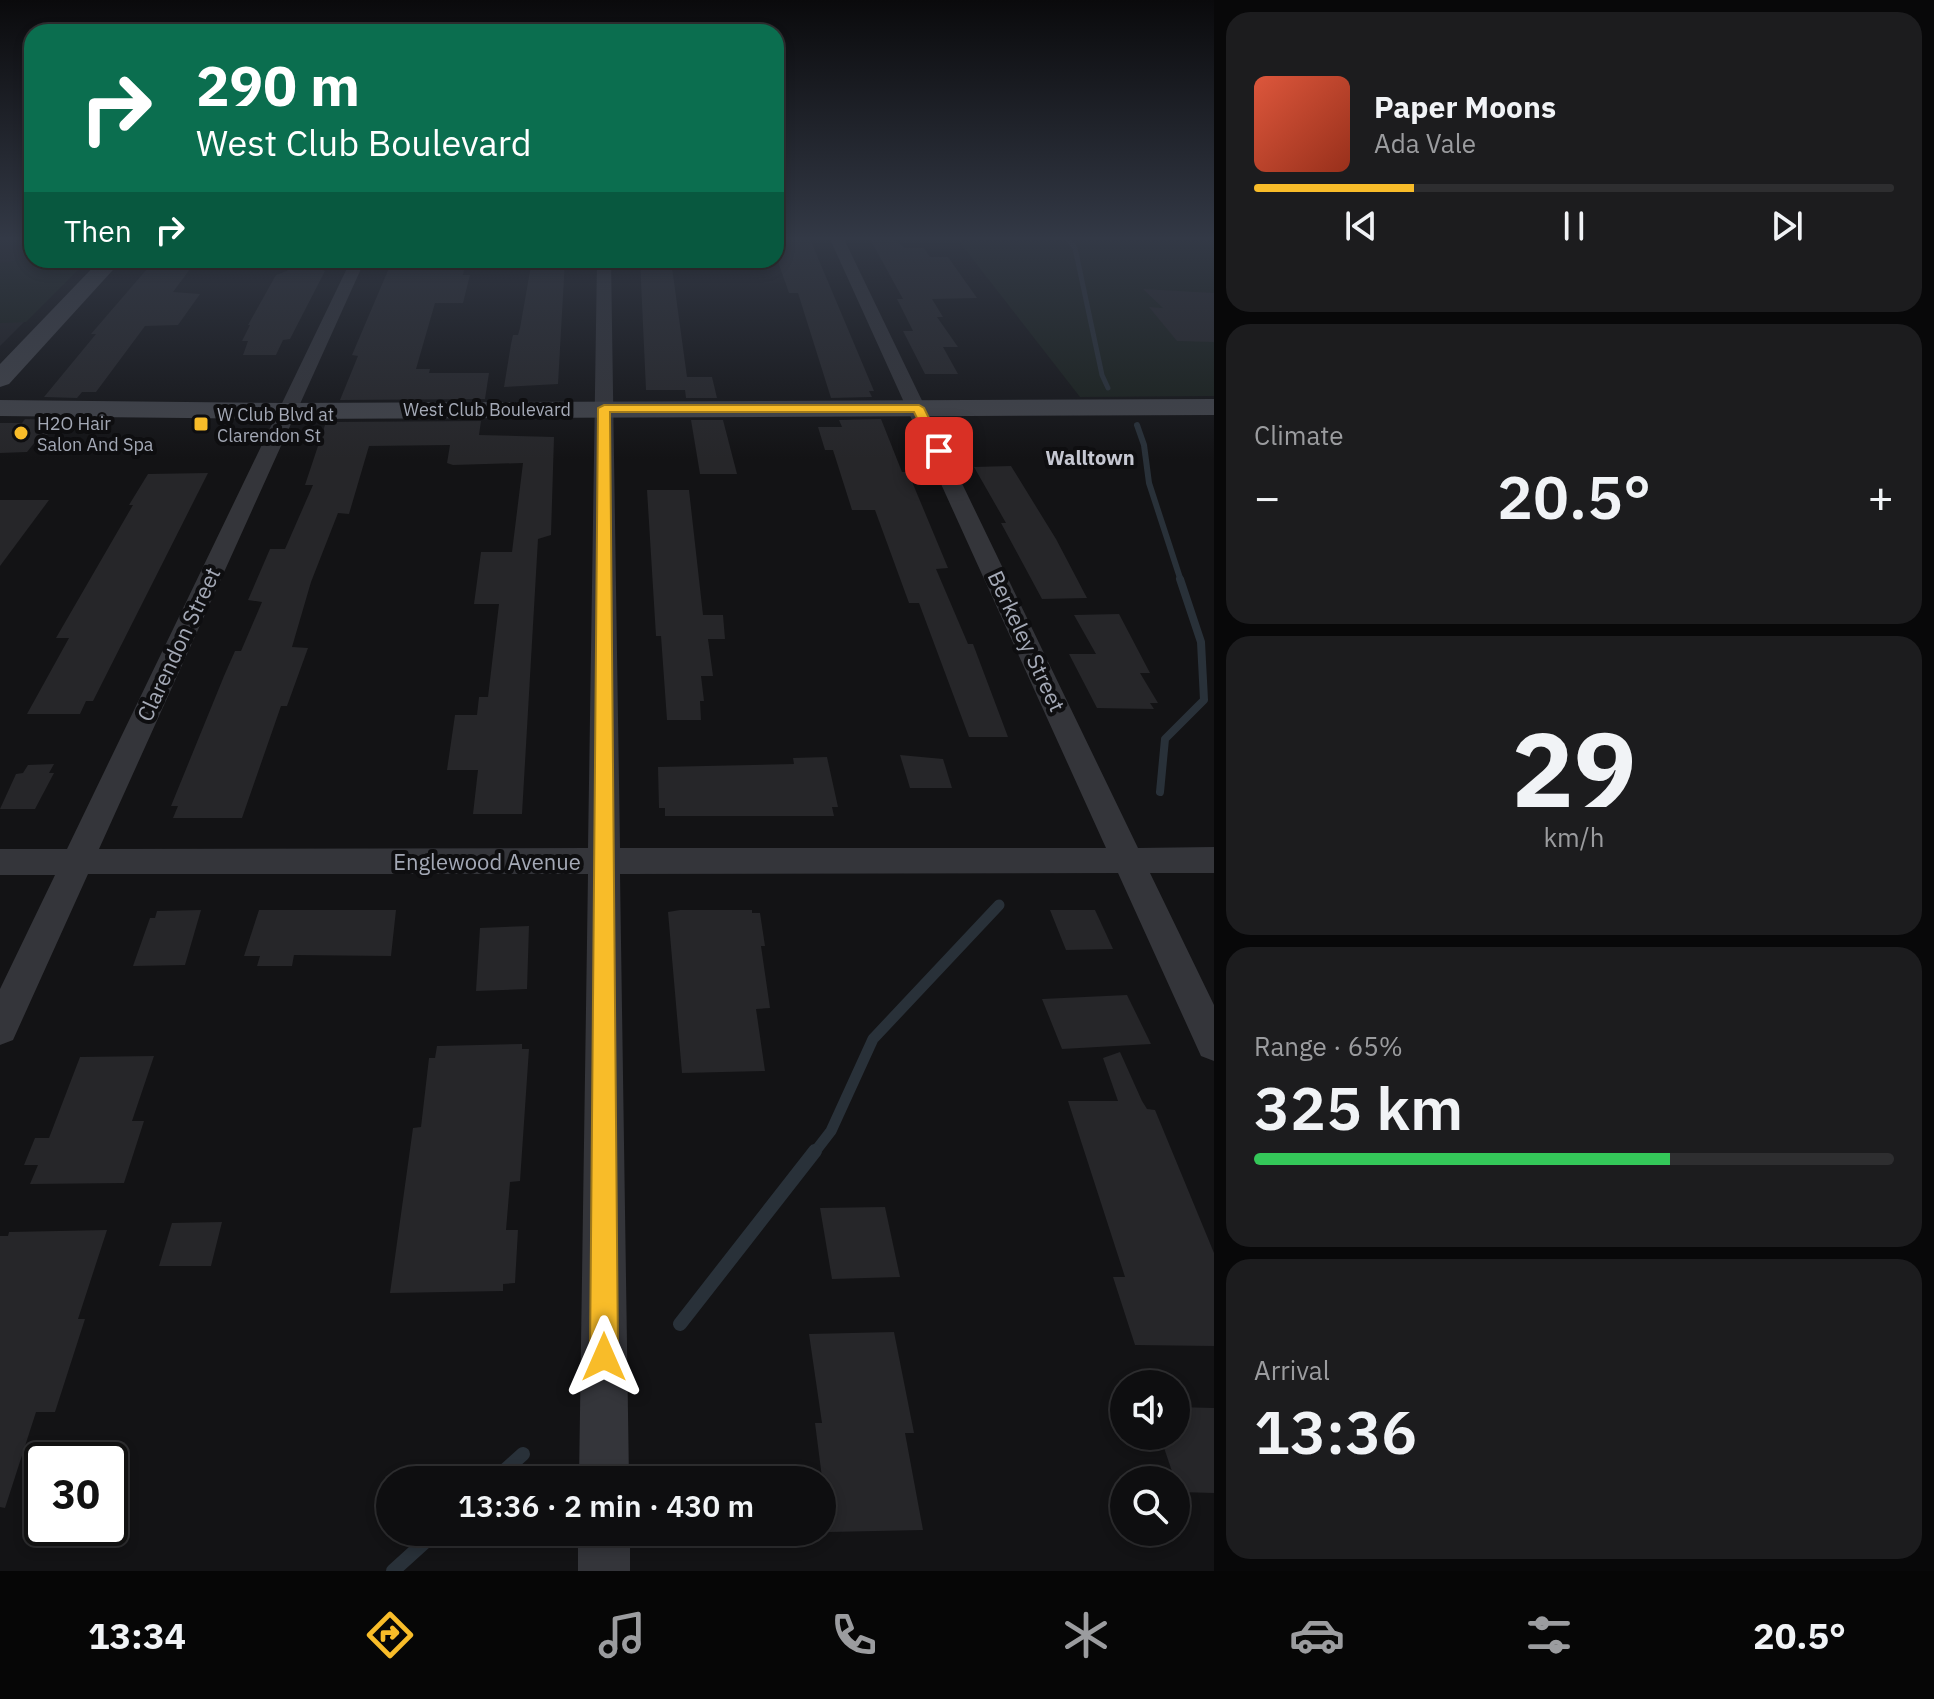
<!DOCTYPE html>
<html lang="en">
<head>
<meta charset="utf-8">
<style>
	body { margin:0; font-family:"IBM Plex Sans",sans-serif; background:#1c1c1e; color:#f1f3f6; height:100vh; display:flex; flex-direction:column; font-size:30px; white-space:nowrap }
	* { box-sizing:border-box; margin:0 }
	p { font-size:26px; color:#9b9c9f }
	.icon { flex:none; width:44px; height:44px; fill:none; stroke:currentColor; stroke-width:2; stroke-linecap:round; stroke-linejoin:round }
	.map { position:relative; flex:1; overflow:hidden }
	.side { display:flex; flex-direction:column; gap:12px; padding:12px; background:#080809; width:720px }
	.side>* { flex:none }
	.guide { position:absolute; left:24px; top:24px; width:760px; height:244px; border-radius:24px; box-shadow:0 4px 12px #0003,0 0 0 2px #2e2e30; background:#0b6e4f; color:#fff; overflow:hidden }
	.controls { position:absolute; left:1110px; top:1370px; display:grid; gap:16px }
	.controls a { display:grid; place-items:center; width:80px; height:80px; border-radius:50%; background:#0e0e10; box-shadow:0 4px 12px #0003,0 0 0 2px #2e2e30; font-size:40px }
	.speed { position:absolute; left:24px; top:1442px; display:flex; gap:16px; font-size:40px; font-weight:700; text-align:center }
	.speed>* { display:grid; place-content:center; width:104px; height:104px; border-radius:50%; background:#0e0e10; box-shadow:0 4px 12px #0003,0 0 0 2px #2e2e30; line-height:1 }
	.speed .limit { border:4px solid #111; border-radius:12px; background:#fff; color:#111 }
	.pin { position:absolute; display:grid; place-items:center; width:68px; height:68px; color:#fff; margin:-34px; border-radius:16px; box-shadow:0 4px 12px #0006 }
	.me { position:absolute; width:88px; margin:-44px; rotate:0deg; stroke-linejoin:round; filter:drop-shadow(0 0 6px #0008) }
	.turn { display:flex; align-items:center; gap:28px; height:168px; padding:0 40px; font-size:36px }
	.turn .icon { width:104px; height:104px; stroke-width:2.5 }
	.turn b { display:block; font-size:56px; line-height:68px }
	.then { display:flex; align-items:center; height:76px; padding:0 40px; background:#0003; gap:16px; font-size:30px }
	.big { font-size:60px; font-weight:600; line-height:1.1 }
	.side .tile { flex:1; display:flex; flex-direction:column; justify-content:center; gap:12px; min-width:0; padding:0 28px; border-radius:24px; background:#1c1c1e }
	.side .dial { align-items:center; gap:0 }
	.dial b { font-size:104px; line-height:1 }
	.song { display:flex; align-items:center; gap:24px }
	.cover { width:96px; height:96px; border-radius:12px; background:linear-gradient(135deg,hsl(10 70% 55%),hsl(10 70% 35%)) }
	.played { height:8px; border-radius:4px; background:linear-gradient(90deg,#f8bc29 25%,#2e2e30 25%) }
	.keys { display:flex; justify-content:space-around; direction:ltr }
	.heat { display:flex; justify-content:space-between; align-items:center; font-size:44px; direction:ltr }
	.charge { height:12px; border-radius:6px; background:linear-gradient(90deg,#34c759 65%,#2e2e30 0) }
	.trip { position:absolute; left:376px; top:1466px; width:460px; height:80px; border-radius:40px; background:#0e0e10; box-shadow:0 4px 12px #0003,0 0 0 2px #2e2e30; font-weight:600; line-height:80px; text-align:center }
	.tab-bar { display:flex; height:128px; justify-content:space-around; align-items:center; background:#060606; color:#9b9c9f }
	.tab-bar .icon { width:56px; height:56px }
	.tab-bar .on { color:#f8bc29 }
	.tab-bar b { font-size:36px; color:#f1f3f6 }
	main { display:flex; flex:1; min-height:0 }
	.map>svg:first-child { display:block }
	.built { fill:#1f1f22 }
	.green { fill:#19201b }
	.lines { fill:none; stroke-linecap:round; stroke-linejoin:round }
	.stream-far4 { stroke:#293139; stroke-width:5 }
	.stream-far3 { stroke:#293139; stroke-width:6 }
	.stream-far2 { stroke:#293139; stroke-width:8 }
	.stream-far1 { stroke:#293139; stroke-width:11 }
	.stream { stroke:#293139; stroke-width:14 }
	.building { fill:#262629 }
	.street { fill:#34353a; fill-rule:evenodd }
	.secondary { fill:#42444a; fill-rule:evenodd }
	.route { fill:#f8bc29; stroke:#a17a1b; stroke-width:2 }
	.poi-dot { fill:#f8bc29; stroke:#0e0e10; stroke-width:3 }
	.labels { text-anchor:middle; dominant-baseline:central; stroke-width:8; stroke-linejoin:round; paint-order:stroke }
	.far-street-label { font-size:18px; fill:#a4a9b6; stroke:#0e0e10 }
	.far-poi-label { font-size:18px; fill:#a4a9b6; stroke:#0e0e10; text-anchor:start }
	.far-neighbourhood-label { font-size:20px; font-weight:bold; fill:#c6c8d2; stroke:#0e0e10 }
	.street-label { font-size:22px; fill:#a4a9b6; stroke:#0e0e10 }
</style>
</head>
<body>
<main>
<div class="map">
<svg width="1214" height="1571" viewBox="0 0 1214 1571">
	<rect width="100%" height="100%" fill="#131315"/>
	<path class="built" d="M0,239h32v21h54l-86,86z"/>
	<g class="green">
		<path d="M957,239h257v157l-134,1z"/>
		<path d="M32,258l56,2 -62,62 -26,1v-60z"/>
	</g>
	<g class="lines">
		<path class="stream-far4" d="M1068,239l7,9 27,127 6,13"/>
		<path class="stream-far3" d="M1137,425l7,20 5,38 32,98"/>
		<path class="stream-far2" d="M1160,792l5,-53 39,-39 -3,-58 -21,-63"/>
		<path class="stream-far1" d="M814,1153l17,-22 42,-92 126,-134"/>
		<g class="stream">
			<path d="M680,1324l135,-173"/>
			<path d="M494,1480l29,-26"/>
			<path d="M393,1571l43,-39"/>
		</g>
	</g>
	<g class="building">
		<path d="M776,239h34l64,152h-5l3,6 -41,1 -33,-105h-9l-13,-37z"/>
		<path d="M870,239h24l11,9h19l6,9h18l29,41 -45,1 11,18h-6l21,30h-15l15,27h-33l-22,-43h10l-16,-32h6z"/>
		<path d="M158,260h31l-7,9h8l-17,23 27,2 -22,31 -33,1 -49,66h-14l-5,6 -33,-1 52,-63h-5l56,-65h4z"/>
		<path d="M293,260h33l-5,9 4,2 -35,68 -7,1 -7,15h-33l5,-14h-6l8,-16h-2l28,-50 11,-4z"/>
		<path d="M396,260h34l-3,10h37l-1,5h7l-7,28h-28l-19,66h14l-1,4h60l-4,26 -145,1 18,-44 -6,-1 40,-94z"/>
		<path d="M532,260h33l-7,124 -54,3 7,-43 2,-9h5l2,-7z"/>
		<path d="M640,260h31l16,117h25l5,21h-31l-1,-8h-39z"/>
		<path d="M1143,289l71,4v49l-37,-1 -28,-34 14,1z"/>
		<path d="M25,419l35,1 -19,22h-6l-8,10 -27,1v-30h22z"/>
		<path d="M881,419l21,53h6l40,96 -12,1 32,75h5l35,93h-39l-50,-134h-10l-34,-93h-23l-19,-60h-8l-7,-23h24l-3,-7z"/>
		<path d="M691,420h32l14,54h-37z"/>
		<path d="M481,421l-2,14 75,2 -3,98 -13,4 -16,275h-49l5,-44h-31l8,-55h22l2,-18h9l11,-93h-25l7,-52h31l11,-89 -70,2 -6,-2 3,-18 -81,1 -20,68 -11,-1 -27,69 -19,65 16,1 -21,58h-6l-39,112h-69l5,-12h-7l53,-130 11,-25h6l21,-49 -14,-2 22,-51h15l28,-64h-8l20,-60 5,-3z"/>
		<path d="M1011,466l45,73 31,59 -45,1 -41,-76h5l-32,-56z"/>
		<path d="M208,473l-115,228h-7l-6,13h-53l42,-76h-13l77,-133h-4l19,-31z"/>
		<path d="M647,490h42l14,125h20l2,24h-17l5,37h-12l3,25h-4l1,19h-34l-6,-84h-5z"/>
		<path d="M0,500h49l-49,66z"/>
		<path d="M1119,614l31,59h-10l18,30h-8l4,6 -57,-1 -28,-54h27l-22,-39z"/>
		<path d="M900,755l43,4 9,29h-42z"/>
		<path d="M827,757l11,50h-6l2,9h-169v-8h-6l-1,-41 136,-3 -1,-6z"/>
		<path d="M54,764l-5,9h5l-19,36h-35l16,-35 7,-1 5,-8z"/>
		<path d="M201,910l-16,55 -52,1 17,-48h5l2,-7z"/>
		<path d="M259,910h137l-5,46 -97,-1 -2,11h-35l3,-10h-16z"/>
		<path d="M680,910h72v3h8l5,33h-4l9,62 -14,1 9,62 -83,2 -14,-161z"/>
		<path d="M1050,910h45l18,39 -47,1z"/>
		<path d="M529,926l-2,63 -51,2 4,-63z"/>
		<path d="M1127,995l24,49 -89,5 -20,-50z"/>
		<path d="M522,1044v5h7l-9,132 -10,1 -4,48h12l-3,53 -12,1v7l-113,2 23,-165 8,-1 8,-69h6l2,-12z"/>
		<path d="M1120,1052l22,49 5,8 8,1 59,143v93l-79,-1 -22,-68h12l-57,-176h50l-15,-43z"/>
		<path d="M154,1056l-22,65h12l-20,62 -94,1 8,-19h-14l11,-27h14l31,-81z"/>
		<path d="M885,1207l15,70 -68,2 -12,-71z"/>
		<path d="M222,1222l-11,44h-52l13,-43z"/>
		<path d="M107,1230l-29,89h7l-30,93h-19l-31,96 -5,-1v-271h8l1,-4z"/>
		<path d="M894,1332l20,101h-9l18,97 -94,2 -14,-109h7l-13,-89z"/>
		<path d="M1176,1407l38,1v85l-35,-1 -19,-56h16z"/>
	</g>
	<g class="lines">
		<g class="street">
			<path d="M830,239h14l294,609 76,-1v26h-64l64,132v56l-13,-5 -83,-183 -498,1 9,606h-50l9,-606h-500l-75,166 -13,5v-56l55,-114h-55v-26h67l284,-589h14l-266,589 489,-1 9,-588h14l9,588h486z"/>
			<rect x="578" y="1532" width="52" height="39"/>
		</g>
		<g class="secondary">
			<path d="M100,260h22l-113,124 -9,3v-23z"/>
			<path d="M1214,399v16l-927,4 -287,-3v-16l287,3z"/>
		</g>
	</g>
	<linearGradient id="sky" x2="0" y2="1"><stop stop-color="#0a0a0c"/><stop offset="0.52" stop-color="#333946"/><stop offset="1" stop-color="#333946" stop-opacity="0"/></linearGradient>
	<rect width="1214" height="459" fill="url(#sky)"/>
	<path class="route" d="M919,405l5,3 21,43 -2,3 -10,-3 -19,-39h-304l8,945 -4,10 -10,4 -10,-4 -4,-10 8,-949 6,-3z"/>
	<g class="poi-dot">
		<rect x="193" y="416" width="16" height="16" rx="4"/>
		<circle cx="21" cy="433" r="8"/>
	</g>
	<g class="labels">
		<g class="far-street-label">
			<text x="487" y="409">West Club Boulevard</text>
		</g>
		<g class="far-poi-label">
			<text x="217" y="414">W Club Blvd at<tspan x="217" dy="21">Clarendon St</tspan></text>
			<text x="37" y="423">H2O Hair<tspan x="37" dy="21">Salon And Spa</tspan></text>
		</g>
		<g class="far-neighbourhood-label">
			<text x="1090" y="457">Walltown</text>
		</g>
		<g class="street-label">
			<text transform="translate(1027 641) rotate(65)">Berkeley Street</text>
			<text transform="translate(178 644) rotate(-65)">Clarendon Street</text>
			<text x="487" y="861">Englewood Avenue</text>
		</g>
	</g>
</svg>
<div class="controls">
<a><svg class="icon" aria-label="sound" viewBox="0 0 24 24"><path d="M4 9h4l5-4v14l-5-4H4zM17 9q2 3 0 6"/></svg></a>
<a><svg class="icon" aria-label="search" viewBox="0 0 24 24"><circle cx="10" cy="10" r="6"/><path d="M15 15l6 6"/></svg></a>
</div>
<div class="speed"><div class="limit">30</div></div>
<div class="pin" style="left:939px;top:451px;background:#d93025"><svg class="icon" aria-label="arrive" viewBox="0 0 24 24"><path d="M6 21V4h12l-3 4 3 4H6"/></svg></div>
<svg class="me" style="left:604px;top:1357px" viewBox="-20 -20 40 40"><path d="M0-17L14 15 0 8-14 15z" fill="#f8bc29" stroke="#fff" stroke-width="4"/></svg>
<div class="trip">13:36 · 2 min · 430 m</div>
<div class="guide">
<div class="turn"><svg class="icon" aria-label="right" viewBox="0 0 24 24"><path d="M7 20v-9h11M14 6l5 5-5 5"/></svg><div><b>290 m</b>West Club Boulevard</div></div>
<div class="then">Then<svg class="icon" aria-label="right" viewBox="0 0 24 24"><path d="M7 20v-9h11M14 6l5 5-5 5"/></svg></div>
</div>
</div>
<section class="side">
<div class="tile">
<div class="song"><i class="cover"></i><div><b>Paper Moons</b><p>Ada Vale</p></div></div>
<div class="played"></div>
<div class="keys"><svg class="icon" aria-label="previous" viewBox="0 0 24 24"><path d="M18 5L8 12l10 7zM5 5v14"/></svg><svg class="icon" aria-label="pause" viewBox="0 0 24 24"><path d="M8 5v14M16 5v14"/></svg><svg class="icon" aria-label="next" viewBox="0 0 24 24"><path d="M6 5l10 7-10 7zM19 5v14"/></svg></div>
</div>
<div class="tile"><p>Climate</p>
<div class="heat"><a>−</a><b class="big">20.5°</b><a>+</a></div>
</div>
<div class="tile dial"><b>29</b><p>km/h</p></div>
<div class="tile"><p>Range · 65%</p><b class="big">325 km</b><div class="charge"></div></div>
<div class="tile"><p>Arrival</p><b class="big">13:36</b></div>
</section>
</main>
<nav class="tab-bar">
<b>13:34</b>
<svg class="icon on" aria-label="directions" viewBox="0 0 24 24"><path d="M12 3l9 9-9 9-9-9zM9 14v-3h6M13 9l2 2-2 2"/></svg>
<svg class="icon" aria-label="music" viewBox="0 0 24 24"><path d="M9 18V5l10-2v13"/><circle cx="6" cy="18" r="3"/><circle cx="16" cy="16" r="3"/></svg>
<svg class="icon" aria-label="phone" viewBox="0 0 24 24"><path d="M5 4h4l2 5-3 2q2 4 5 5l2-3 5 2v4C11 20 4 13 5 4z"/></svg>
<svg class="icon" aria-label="climate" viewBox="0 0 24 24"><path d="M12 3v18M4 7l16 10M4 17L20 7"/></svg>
<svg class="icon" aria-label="car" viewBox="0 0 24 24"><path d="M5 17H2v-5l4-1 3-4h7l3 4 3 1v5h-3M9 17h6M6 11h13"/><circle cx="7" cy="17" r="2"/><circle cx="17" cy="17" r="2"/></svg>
<svg class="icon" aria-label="filters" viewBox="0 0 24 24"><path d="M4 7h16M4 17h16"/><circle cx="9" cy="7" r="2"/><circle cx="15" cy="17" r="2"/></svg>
<b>20.5°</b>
</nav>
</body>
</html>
